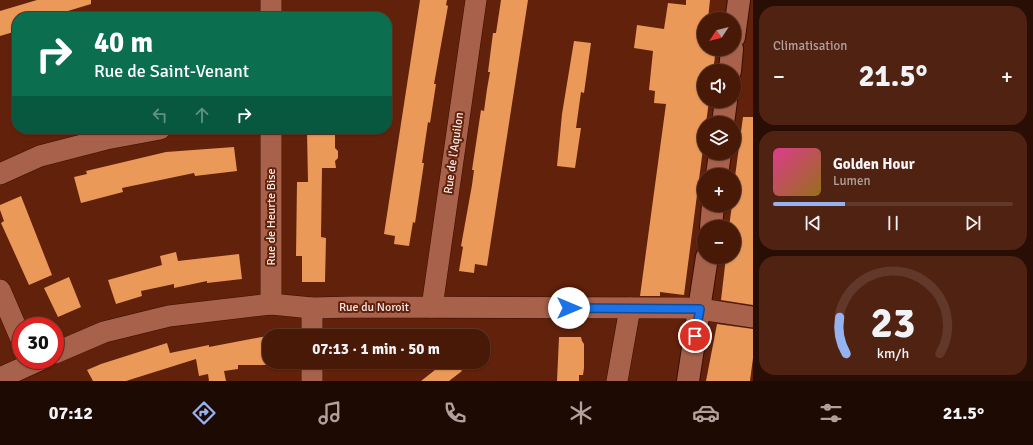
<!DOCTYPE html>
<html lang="fr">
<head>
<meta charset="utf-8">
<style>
	body { margin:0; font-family:Signika,sans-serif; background:#502212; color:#f1f3f6; height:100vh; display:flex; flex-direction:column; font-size:15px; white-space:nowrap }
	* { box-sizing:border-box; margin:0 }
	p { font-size:13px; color:#b1a09c }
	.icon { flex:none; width:22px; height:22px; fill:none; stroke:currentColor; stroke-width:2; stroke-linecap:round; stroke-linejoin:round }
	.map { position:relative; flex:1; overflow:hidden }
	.side { display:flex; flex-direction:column; gap:6px; padding:6px; background:#280e04; width:280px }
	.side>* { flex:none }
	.hud { position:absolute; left:12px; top:12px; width:380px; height:122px; border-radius:16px; box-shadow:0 1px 3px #0004,0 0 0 1px #613829; background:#0b6e4f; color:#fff; overflow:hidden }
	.needle { width:26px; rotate:234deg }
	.controls { position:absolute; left:697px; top:12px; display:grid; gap:8px }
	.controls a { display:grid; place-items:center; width:44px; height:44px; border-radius:50%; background:#491908; box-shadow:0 1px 3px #0004,0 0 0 1px #613829; font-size:20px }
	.speed { position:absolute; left:12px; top:317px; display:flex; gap:8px; font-size:20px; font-weight:700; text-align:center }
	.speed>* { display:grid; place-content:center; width:52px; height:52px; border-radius:50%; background:#491908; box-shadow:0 1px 3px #0004,0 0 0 1px #613829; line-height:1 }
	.speed .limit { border:6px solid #d22; background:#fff; color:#111 }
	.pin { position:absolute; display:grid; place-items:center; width:34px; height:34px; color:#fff; margin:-17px; border:2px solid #fff; border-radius:50%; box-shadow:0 1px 4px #0007 }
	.me { position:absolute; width:44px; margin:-22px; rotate:90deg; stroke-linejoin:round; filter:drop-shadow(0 0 3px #0008) }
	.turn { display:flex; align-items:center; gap:14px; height:84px; padding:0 16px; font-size:18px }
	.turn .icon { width:52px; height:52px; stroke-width:2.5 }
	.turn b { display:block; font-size:28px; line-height:34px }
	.lanes { display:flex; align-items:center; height:38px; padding:0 16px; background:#0003; justify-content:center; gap:20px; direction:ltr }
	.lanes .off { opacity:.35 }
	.big { font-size:30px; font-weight:700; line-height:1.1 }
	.side .tile { flex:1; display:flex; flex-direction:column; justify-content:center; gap:6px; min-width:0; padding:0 14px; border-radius:16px; background:#502212 }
	.side .dial { align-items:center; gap:0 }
	.dial svg { height:104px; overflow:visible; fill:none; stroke:#613829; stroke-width:7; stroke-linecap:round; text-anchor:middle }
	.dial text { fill:#f1f3f6; stroke:none }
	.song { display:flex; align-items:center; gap:12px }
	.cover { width:48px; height:48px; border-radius:6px; background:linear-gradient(135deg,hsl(330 70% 55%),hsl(40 70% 35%)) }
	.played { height:4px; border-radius:2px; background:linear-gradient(90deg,#95b2f1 30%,#613829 30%) }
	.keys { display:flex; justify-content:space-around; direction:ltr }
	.heat { display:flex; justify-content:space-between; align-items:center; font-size:22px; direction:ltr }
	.trip { position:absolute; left:262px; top:329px; width:228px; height:40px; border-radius:16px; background:#491908; box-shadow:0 1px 3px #0004,0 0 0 1px #613829; font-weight:700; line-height:40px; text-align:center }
	.dock { display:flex; height:64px; justify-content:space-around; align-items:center; background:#1d0a03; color:#b1a09c }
	.dock .icon { width:28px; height:28px }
	.dock .current { color:#95b2f1 }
	.dock b { font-size:18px; color:#f1f3f6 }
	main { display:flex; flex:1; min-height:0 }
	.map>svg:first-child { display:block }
	.building { fill:#ea9958 }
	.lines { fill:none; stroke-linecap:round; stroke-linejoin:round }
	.street-casing { stroke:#3d0d00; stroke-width:22 }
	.secondary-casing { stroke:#3d0d00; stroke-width:24 }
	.street { stroke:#a8624c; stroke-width:21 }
	.secondary { stroke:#a8624c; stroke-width:22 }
	.route-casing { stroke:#114b97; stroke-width:10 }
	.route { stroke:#1a73e8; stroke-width:7 }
	.labels { text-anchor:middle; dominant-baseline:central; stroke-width:4; stroke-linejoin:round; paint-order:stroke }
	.street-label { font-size:12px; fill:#fbeae5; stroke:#61210b }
</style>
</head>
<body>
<main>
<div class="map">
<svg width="753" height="381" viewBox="0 0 753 381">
	<rect width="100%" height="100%" fill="#61210b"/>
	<g class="building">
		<path d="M37,0h54v4l-43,13h-31v14l-17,5v-25z"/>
		<path d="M420,0h27l-1,5 2,1 -14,78h2l-6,39 -2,-1 -6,41h2l-9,60 -2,-1 -4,24 -15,-2 1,-8 -11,-2z"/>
		<path d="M501,0h27l-41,266 -12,-2 -1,9 -15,-2 4,-24 -2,-1 11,-61 2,-15h-2l9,-60 3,1 3,-22 3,-17h-2l5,-39h3z"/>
		<path d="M686,0h24l-2,19h-4v30h12l-3,22h-9v30h5l-3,22h-2v18l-20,154 -24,-3v4h-20l26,-192 -12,-1 1,-12 -6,-1 4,-39 -19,-3 3,-23 27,4 4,-26 18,2z"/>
		<path d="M574,41l17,2 -7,50 -3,-1 -5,36h5l-6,40 -18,-2 5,-52z"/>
		<path d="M743,117h10v188l-32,-5 5,-43h8v-30h-5l3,-22h2v-21z"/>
		<path d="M307,131h28v17l3,3v7l-3,3 1,7h-14l-1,69 5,1 -1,44h-23v-26h-6l1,-74h11z"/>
		<path d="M234,147l3,24 -42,5 -1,-3 -72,15 1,4 -42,11 -7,-26 13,-3 -1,-3 80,-19z"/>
		<path d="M21,196l31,79 -23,10 -28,-62 3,-2 -4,-11v-5z"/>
		<path d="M176,252l2,9 61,-7 3,25 -35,4v-2l-33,7v-4l-33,7 1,5 -26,8 -8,-24 54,-15 -2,-9z"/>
		<path d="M69,277l12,30 -23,10 -14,-29z"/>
		<path d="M717,324l36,5v29l-3,23h-44z"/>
		<path d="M267,336v4h2v25h-31v4l-14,2 2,10h-17l-1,-7 -9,2 -3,-17 -70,22h-33l-6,-11 14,-6 66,-21 3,10 39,-8v2z"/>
		<path d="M559,337h22l1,4 2,3v24l-1,7h-4v6h-22z"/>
		<path d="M440,362h15l7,9 -13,10h-28l19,-15z"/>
	</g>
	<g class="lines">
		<g class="street-casing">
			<g id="street">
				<path d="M271,0v17"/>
				<path d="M271,129v175"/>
				<path d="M0,174l40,-18 66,-17 54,-10"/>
				<path d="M0,290l21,49"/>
				<path d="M432,307l44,-307"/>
				<path d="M312,336v-28"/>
				<path d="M55,353l49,-21 65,-16 102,-12 41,4 41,-1 332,1 15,1 53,8"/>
				<path d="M2,381l-2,-3 40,-18"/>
				<path d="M312,381v-19"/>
				<path d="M617,381l13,-73"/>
			</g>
		</g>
		<g class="secondary-casing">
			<g id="secondary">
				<path d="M734,37l5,-37"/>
				<path d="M730,71l2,-22"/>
				<path d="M723,123l3,-22"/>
				<path d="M717,175l3,-22"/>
				<path d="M711,227l2,-22"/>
				<path d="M688,381l19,-124"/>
			</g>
		</g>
		<use href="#street" class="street"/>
		<use href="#secondary" class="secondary"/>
	</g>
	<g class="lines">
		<g class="route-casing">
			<path id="route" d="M569,308l131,1 -5,27"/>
		</g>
		<use href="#route" class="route"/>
	</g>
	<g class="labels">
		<g class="street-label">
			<text transform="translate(454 153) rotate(-82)">Rue de l'Aquilon</text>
			<text transform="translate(271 217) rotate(-90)">Rue de Heurte Bise</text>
			<text x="374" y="307">Rue du Noroit</text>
		</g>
	</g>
</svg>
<div class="controls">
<a><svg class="needle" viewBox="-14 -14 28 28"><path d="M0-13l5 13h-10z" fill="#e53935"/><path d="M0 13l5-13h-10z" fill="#b1a09c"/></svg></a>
<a><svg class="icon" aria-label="sound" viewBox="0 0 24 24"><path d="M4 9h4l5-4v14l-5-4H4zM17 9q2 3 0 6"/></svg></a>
<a><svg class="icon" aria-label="layers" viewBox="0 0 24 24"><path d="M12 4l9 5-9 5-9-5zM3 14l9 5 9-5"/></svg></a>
<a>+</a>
<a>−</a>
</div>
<div class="speed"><div class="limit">30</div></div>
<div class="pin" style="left:695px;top:336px;background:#d93025"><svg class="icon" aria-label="arrive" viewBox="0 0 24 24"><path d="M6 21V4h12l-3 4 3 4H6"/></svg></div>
<svg class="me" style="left:569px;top:308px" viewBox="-20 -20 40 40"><circle r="19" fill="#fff"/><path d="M0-13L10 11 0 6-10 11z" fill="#1a73e8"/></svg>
<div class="trip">07:13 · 1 min · 50 m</div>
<div class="hud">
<div class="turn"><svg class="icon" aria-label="right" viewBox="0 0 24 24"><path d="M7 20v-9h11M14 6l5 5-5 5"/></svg><div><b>40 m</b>Rue de Saint-Venant</div></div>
<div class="lanes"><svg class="icon off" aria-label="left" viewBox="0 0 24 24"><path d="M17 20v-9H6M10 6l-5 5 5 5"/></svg><svg class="icon off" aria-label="ahead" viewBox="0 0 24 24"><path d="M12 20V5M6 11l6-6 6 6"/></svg><svg class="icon" aria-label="right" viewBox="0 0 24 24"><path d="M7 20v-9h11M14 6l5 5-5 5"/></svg></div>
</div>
</div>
<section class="side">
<div class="tile"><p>Climatisation</p>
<div class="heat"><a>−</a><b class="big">21.5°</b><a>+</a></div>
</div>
<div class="tile">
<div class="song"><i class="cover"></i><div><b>Golden Hour</b><p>Lumen</p></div></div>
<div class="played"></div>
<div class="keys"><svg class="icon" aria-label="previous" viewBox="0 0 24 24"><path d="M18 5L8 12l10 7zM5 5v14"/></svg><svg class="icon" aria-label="pause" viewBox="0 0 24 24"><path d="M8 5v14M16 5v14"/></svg><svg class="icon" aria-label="next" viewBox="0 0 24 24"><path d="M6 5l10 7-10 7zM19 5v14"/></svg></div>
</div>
<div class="tile dial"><svg viewBox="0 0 100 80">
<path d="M14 69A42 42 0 1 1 86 69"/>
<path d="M14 69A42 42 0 0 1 9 41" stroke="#95b2f1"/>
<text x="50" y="56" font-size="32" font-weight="700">23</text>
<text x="50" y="72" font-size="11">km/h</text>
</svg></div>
</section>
</main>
<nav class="dock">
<b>07:12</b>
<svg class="icon current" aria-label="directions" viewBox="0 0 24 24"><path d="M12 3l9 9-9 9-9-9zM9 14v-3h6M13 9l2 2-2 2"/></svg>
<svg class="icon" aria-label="music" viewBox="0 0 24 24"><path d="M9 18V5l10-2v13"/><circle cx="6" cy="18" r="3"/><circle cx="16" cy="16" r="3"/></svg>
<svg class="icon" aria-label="phone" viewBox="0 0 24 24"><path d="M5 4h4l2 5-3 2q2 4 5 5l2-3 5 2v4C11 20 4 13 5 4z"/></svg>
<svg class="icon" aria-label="climate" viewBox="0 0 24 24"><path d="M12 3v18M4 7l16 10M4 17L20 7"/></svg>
<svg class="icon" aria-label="car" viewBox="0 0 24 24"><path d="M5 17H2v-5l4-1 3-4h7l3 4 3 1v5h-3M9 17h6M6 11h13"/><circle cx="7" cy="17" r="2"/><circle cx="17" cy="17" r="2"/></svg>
<svg class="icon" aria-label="filters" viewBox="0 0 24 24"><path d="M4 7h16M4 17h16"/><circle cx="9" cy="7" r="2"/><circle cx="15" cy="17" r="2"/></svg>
<b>21.5°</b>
</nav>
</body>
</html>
